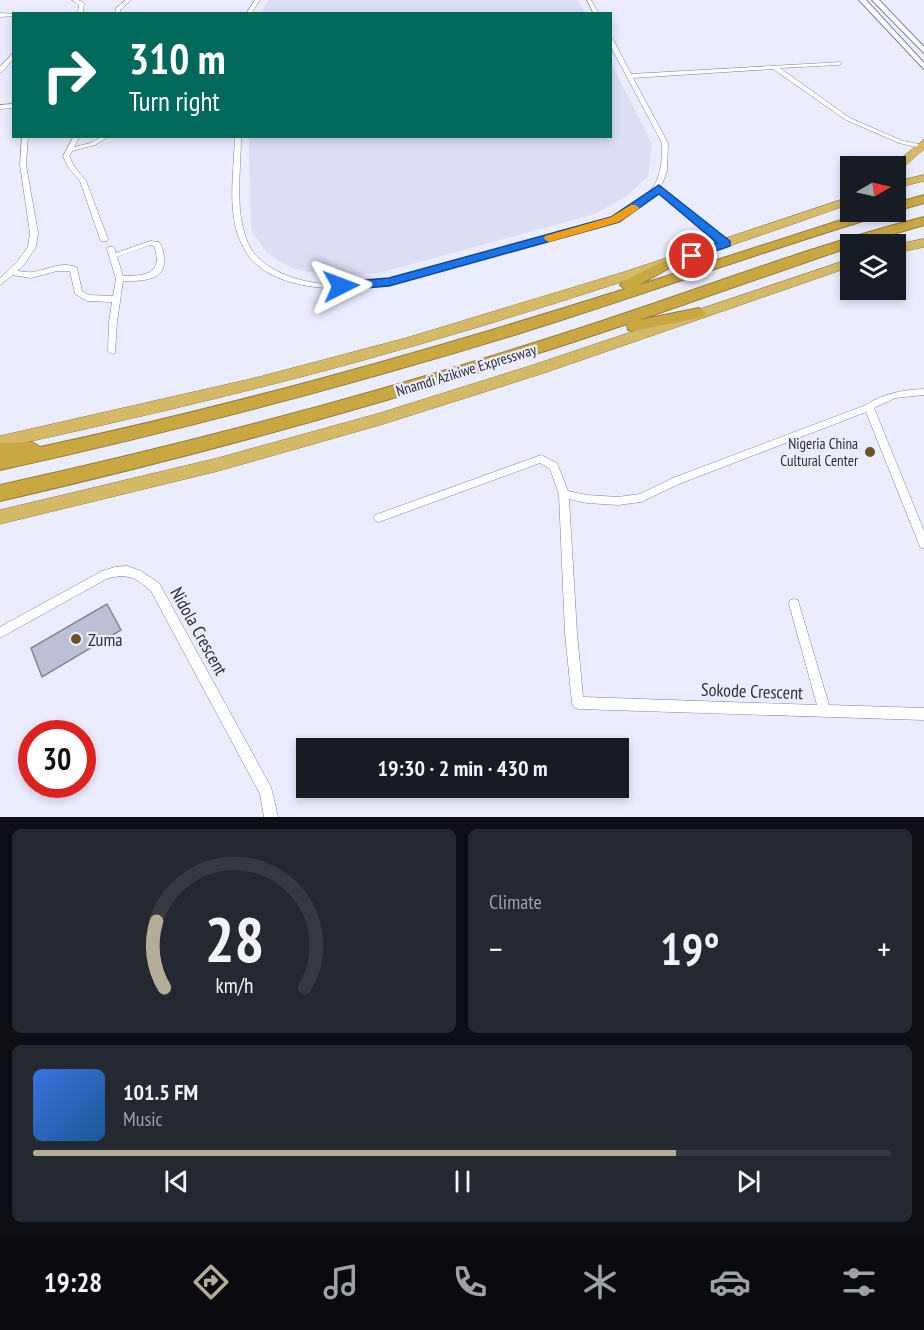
<!DOCTYPE html>
<html lang="en">
<head>
<meta charset="utf-8">
<style>
	body { margin:0; font-family:"PT Sans Narrow",sans-serif; background:#242831; color:#f1f3f6; height:100vh; display:flex; flex-direction:column; font-size:22px; white-space:nowrap }
	* { box-sizing:border-box; margin:0 }
	p { font-size:20px; color:#9ea1a6 }
	.icon { flex:none; width:33px; height:33px; fill:none; stroke:currentColor; stroke-width:2; stroke-linecap:round; stroke-linejoin:round }
	.map { position:relative; height:817px; overflow:hidden }
	.panel { display:flex; flex-direction:column; gap:12px; padding:12px; background:#0d0f14; flex:1 }
	.panel>* { flex:none }
	.guide { position:absolute; left:12px; top:12px; width:600px; height:126px; border-radius:0px; box-shadow:0 3px 9px #0003; background:#00695c; color:#fff; overflow:hidden }
	.needle { width:39px; rotate:81deg }
	.controls { position:absolute; left:840px; top:156px; display:grid; gap:12px }
	.controls a { display:grid; place-items:center; width:66px; height:66px; border-radius:0px; background:#171b24; box-shadow:0 3px 9px #0003; font-size:30px }
	.speed { position:absolute; left:18px; top:720px; display:flex; gap:12px; font-size:30px; font-weight:700; text-align:center }
	.speed>* { display:grid; place-content:center; width:78px; height:78px; border-radius:50%; background:#171b24; box-shadow:0 3px 9px #0003; line-height:1 }
	.speed .limit { border:9px solid #d22; background:#fff; color:#111 }
	.pin { position:absolute; display:grid; place-items:center; width:51px; height:51px; color:#fff; margin:-26px; border:3px solid #fff; border-radius:50%; box-shadow:0 2px 6px #0007 }
	.me { position:absolute; width:66px; margin:-33px; rotate:87deg; stroke-linejoin:round; filter:drop-shadow(0 0 4px #0008) }
	.turn { display:flex; align-items:center; gap:21px; height:126px; padding:0 18px; font-size:27px }
	.turn .icon { width:78px; height:78px; stroke-width:2.5 }
	.turn b { display:block; font-size:42px; line-height:51px }
	.big { font-size:45px; font-weight:800; line-height:1.1 }
	.panel .widget { flex:1; display:flex; flex-direction:column; justify-content:center; gap:9px; min-width:0; padding:0 21px; border-radius:9px; background:#242831 }
	.panel .dial { align-items:center; gap:0 }
	.dial svg { height:156px; overflow:visible; fill:none; stroke:#363941; stroke-width:7; stroke-linecap:round; text-anchor:middle }
	.dial text { fill:#f1f3f6; stroke:none }
	.song { display:flex; align-items:center; gap:18px }
	.cover { width:72px; height:72px; border-radius:9px; background:linear-gradient(135deg,hsl(220 70% 55%),hsl(210 70% 35%)) }
	.played { height:6px; border-radius:3px; background:linear-gradient(90deg,#b3ac97 75%,#363941 75%) }
	.keys { display:flex; justify-content:space-around; direction:ltr }
	.heat { display:flex; justify-content:space-between; align-items:center; font-size:33px; direction:ltr }
	.panel .tiles { flex:1; display:grid; gap:12px; grid-template-columns:1fr 1fr }
	.widget:last-child { grid-column:span 2 }
	.trip { position:absolute; left:296px; top:738px; width:333px; height:60px; border-radius:0px; background:#171b24; box-shadow:0 3px 9px #0003; font-weight:800; line-height:60px; text-align:center }
	.menu { display:flex; height:96px; justify-content:space-around; align-items:center; background:#090b0e; color:#9ea1a6 }
	.menu .icon { width:42px; height:42px }
	.menu .on { color:#b3ac97 }
	.menu b { font-size:27px; color:#f1f3f6 }
	.map>svg:first-child { display:block }
	.built { fill:#dcdef4 }
	.building { fill:#bdbfd4; stroke:#838498; stroke-width:1.5 }
	.lines { fill:none; stroke-linecap:round; stroke-linejoin:round }
	.minor-casing { stroke:#818397; stroke-width:1 }
	.secondary-casing { stroke:#818397; stroke-width:2 }
	.trunk-casing { stroke:#937d3d; stroke-width:1 }
	.motorway-casing { stroke:#937d3d; stroke-width:2 }
	.minor { fill:#fff; fill-rule:evenodd }
	.secondary { fill:#fff; fill-rule:evenodd }
	.trunk { fill:#d4ba67; fill-rule:evenodd }
	.motorway { fill:#caa841; fill-rule:evenodd }
	.route { fill:#1a73e8; stroke:#114b97; stroke-width:1.5 }
	.slow { fill:#f59e0b }
	.poi-dot { fill:#675623; stroke:#ebedff; stroke-width:2 }
	.labels { text-anchor:middle; dominant-baseline:central; stroke-width:4.5; stroke-linejoin:round; paint-order:stroke }
	.street-label { font-size:15px; fill:#2d2e36; stroke:#ebedff }
	.poi-label { font-size:15px; fill:#2d2e36; stroke:#ebedff; text-anchor:end }
	.near-street-label { font-size:18px; fill:#2d2e36; stroke:#ebedff }
	.near-poi-label { font-size:18px; fill:#2d2e36; stroke:#ebedff; text-anchor:start }
</style>
</head>
<body>
<div class="map">
<svg width="924" height="817" viewBox="0 0 924 817">
	<rect width="100%" height="100%" fill="#ebedff"/>
	<g class="built">
		<path d="M269,0h309l7,13h-325z"/>
		<path d="M611,63l41,81 -4,32 -21,20 -32,18 -216,59 -50,3 -34,-7 -16,-8 -13,-9 -15,-22 -2,-93 361,-1z"/>
	</g>
	<path class="building" d="M107,604l14,26 -79,47 -11,-29z"/>
	<g class="lines">
		<g class="minor-casing">
			<g id="minor">
				<path d="M72,0h6l6,3 -1,11h-5l1,-9z"/>
				<path d="M126,0h5l-11,10v4h-5l1,-6z"/>
				<path d="M255,0h5l-9,14h-5z"/>
				<path d="M587,0h4l8,14h-5z"/>
				<path d="M0,13l16,1h-2v2l-14,1z"/>
				<path d="M610,38l3,1 18,35 210,-12 1,1 -3,2 -59,3 70,50 53,23 21,4v4l-25,-6 -53,-23 -73,-51 -140,9 35,65 -1,28 -6,16 68,55v4h-6l-65,-55 -17,16 -23,15c-43,11 -85,23 -128,35 -64,18 -132,44 -200,25 -16,-5 -35,-14 -44,-30 -21,-33 -12,-78 -11,-116h6c0,37 -8,80 10,113 6,9 15,16 24,21 64,34 150,0 214,-18 41,-11 82,-22 123,-34 37,-22 51,-29 50,-75l-52,-98z"/>
				<path d="M14,52v6l-12,14 -2,1v-6z"/>
				<path d="M14,104v4l-14,1v-4z"/>
				<path d="M22,136h6l-2,29 12,68 -2,14 -13,19 -6,5c5,0 11,2 16,1 14,-2 31,-12 44,-4l5,23 7,4 24,1 3,-17 -9,-30 1,-2h6l2,6 34,-12 9,1c4,6 5,12 5,20 0,20 -26,19 -41,19l-6,41 -2,31 -3,1 -4,-3 1,-29 3,-20 -25,-1 -12,-7 -5,-23h-13l-26,7 -18,-3 -13,10v-7l17,-16 11,-15 2,-14 -10,-68zM150,245l4,1c10,28 -9,30 -31,30l-6,-19z"/>
				<path d="M74,136h6l-6,11 17,-4 11,-7h8l-15,9 -23,6 -3,5 5,10 12,15 22,58 -1,2h-6l-1,-2 -20,-58 -12,-14 -5,-11z"/>
				<path d="M924,389v6l-29,3 -21,10 50,123v18l-4,-2 -1,-3 -53,-132 -187,72 -38,18 -23,3 -31,-2 -18,-4 8,134 6,64 234,8 -28,-101 1,-4 4,-1 4,1 1,4 30,101 95,3v12l-346,-11 -4,-2 -2,-4 -7,-70 -6,-139 -9,-25 -10,-6 -161,59 -4,-1 -1,-3 1,-3 166,-60 16,8 11,28 19,4 31,2 22,-3 33,-16 193,-73c18,-12 37,-15 58,-16z"/>
				<path d="M127,566l14,5 18,12 112,204 7,30h-14l-4,-23 -109,-203c-16,-14 -22,-17 -43,-13l-108,60v-11l102,-56 13,-4z"/>
			</g>
		</g>
		<g class="secondary-casing">
			<g id="secondary">
				<path d="M859,0h7l58,63v6z"/>
				<path d="M872,0h7l45,47v6z"/>
			</g>
		</g>
		<g class="trunk-casing">
			<g id="trunk">
				<path d="M924,140v9l-24,21 -4,1v-5h-4z"/>
				<path d="M924,175v6l-28,7v-6z"/>
				<path d="M850,197v7c-164,58 -329,113 -497,159 -117,32 -235,59 -353,85v-12l255,-58 151,-40 218,-66z"/>
				<path d="M924,239v8l-28,6v-8z"/>
				<path d="M850,259v8l-306,106 -164,52 -162,46 -218,53v-14l218,-52 162,-45 153,-48z"/>
			</g>
		</g>
		<g class="motorway-casing">
			<g id="motorway">
				<path d="M924,195v8l-28,8v-8z"/>
				<path d="M866,212h18l-1,3c-124,37 -246,82 -369,120 -170,52 -341,97 -514,135v-27l32,-1 8,5c198,-42 392,-97 585,-158l-5,-4 2,-3 48,-24 5,-2 7,5 -43,24z"/>
				<path d="M924,217v8l-64,19h-10v3l-211,73 60,-12 7,5 -2,4 -71,14 -5,-1 -1,-6c-206,70 -415,128 -627,177v-16c191,-42 379,-92 565,-152 120,-38 237,-85 359,-116z"/>
			</g>
		</g>
		<use href="#minor" class="minor"/>
		<use href="#secondary" class="secondary"/>
		<use href="#trunk" class="trunk"/>
		<use href="#motorway" class="motorway"/>
	</g>
	<path class="route" d="M659,185l71,56v5l-34,12h-8v-5l29,-10 -58,-49 -40,28 -230,64 -48,4 -6,-4 6,-4 48,-4 222,-61z"/>
	<path class="slow" d="M631,205h4l5,3 -21,14 -70,20 -5,-3 1,-3 66,-19z"/>
	<g class="poi-dot">
		<circle cx="870" cy="452" r="6"/>
		<circle cx="76" cy="639" r="6"/>
	</g>
	<g class="labels">
		<g class="street-label">
			<text transform="translate(466 370) rotate(-17)">Nnamdi Azikiwe Expressway</text>
		</g>
		<g class="poi-label">
			<text x="858" y="443">Nigeria China<tspan x="858" dy="17">Cultural Center</tspan></text>
		</g>
		<g class="near-street-label">
			<text transform="translate(199 631) rotate(61)">Nidola Crescent</text>
			<text transform="translate(752 691) rotate(2)">Sokode Crescent</text>
		</g>
		<g class="near-poi-label">
			<text x="88" y="639">Zuma</text>
		</g>
	</g>
</svg>
<div class="controls">
<a><svg class="needle" viewBox="-14 -14 28 28"><path d="M0-13l5 13h-10z" fill="#e53935"/><path d="M0 13l5-13h-10z" fill="#9ea1a6"/></svg></a>
<a><svg class="icon" aria-label="layers" viewBox="0 0 24 24"><path d="M12 4l9 5-9 5-9-5zM3 14l9 5 9-5"/></svg></a>
</div>
<div class="speed"><div class="limit">30</div></div>
<div class="pin" style="left:692px;top:256px;background:#d93025"><svg class="icon" aria-label="arrive" viewBox="0 0 24 24"><path d="M6 21V4h12l-3 4 3 4H6"/></svg></div>
<svg class="me" style="left:341px;top:286px" viewBox="-20 -20 40 40"><path d="M0-17L14 15 0 8-14 15z" fill="#1a73e8" stroke="#fff" stroke-width="4"/></svg>
<div class="trip">19:30 · 2 min · 430 m</div>
<div class="guide">
<div class="turn"><svg class="icon" aria-label="right" viewBox="0 0 24 24"><path d="M7 20v-9h11M14 6l5 5-5 5"/></svg><div><b>310 m</b>Turn right</div></div>
</div>
</div>
<section class="panel">
<div class="tiles">
<div class="widget dial"><svg viewBox="0 0 100 80">
<path d="M14 69A42 42 0 1 1 86 69"/>
<path d="M14 69A42 42 0 0 1 10 35" stroke="#b3ac97"/>
<text x="50" y="56" font-size="32" font-weight="700">28</text>
<text x="50" y="72" font-size="11">km/h</text>
</svg></div>
<div class="widget"><p>Climate</p>
<div class="heat"><a>−</a><b class="big">19°</b><a>+</a></div>
</div>
<div class="widget">
<div class="song"><i class="cover"></i><div><b>101.5 FM</b><p>Music</p></div></div>
<div class="played"></div>
<div class="keys"><svg class="icon" aria-label="previous" viewBox="0 0 24 24"><path d="M18 5L8 12l10 7zM5 5v14"/></svg><svg class="icon" aria-label="pause" viewBox="0 0 24 24"><path d="M8 5v14M16 5v14"/></svg><svg class="icon" aria-label="next" viewBox="0 0 24 24"><path d="M6 5l10 7-10 7zM19 5v14"/></svg></div>
</div>
</div>
</section>
<nav class="menu">
<b>19:28</b>
<svg class="icon on" aria-label="directions" viewBox="0 0 24 24"><path d="M12 3l9 9-9 9-9-9zM9 14v-3h6M13 9l2 2-2 2"/></svg>
<svg class="icon" aria-label="music" viewBox="0 0 24 24"><path d="M9 18V5l10-2v13"/><circle cx="6" cy="18" r="3"/><circle cx="16" cy="16" r="3"/></svg>
<svg class="icon" aria-label="phone" viewBox="0 0 24 24"><path d="M5 4h4l2 5-3 2q2 4 5 5l2-3 5 2v4C11 20 4 13 5 4z"/></svg>
<svg class="icon" aria-label="climate" viewBox="0 0 24 24"><path d="M12 3v18M4 7l16 10M4 17L20 7"/></svg>
<svg class="icon" aria-label="car" viewBox="0 0 24 24"><path d="M5 17H2v-5l4-1 3-4h7l3 4 3 1v5h-3M9 17h6M6 11h13"/><circle cx="7" cy="17" r="2"/><circle cx="17" cy="17" r="2"/></svg>
<svg class="icon" aria-label="filters" viewBox="0 0 24 24"><path d="M4 7h16M4 17h16"/><circle cx="9" cy="7" r="2"/><circle cx="15" cy="17" r="2"/></svg>
</nav>
</body>
</html>
